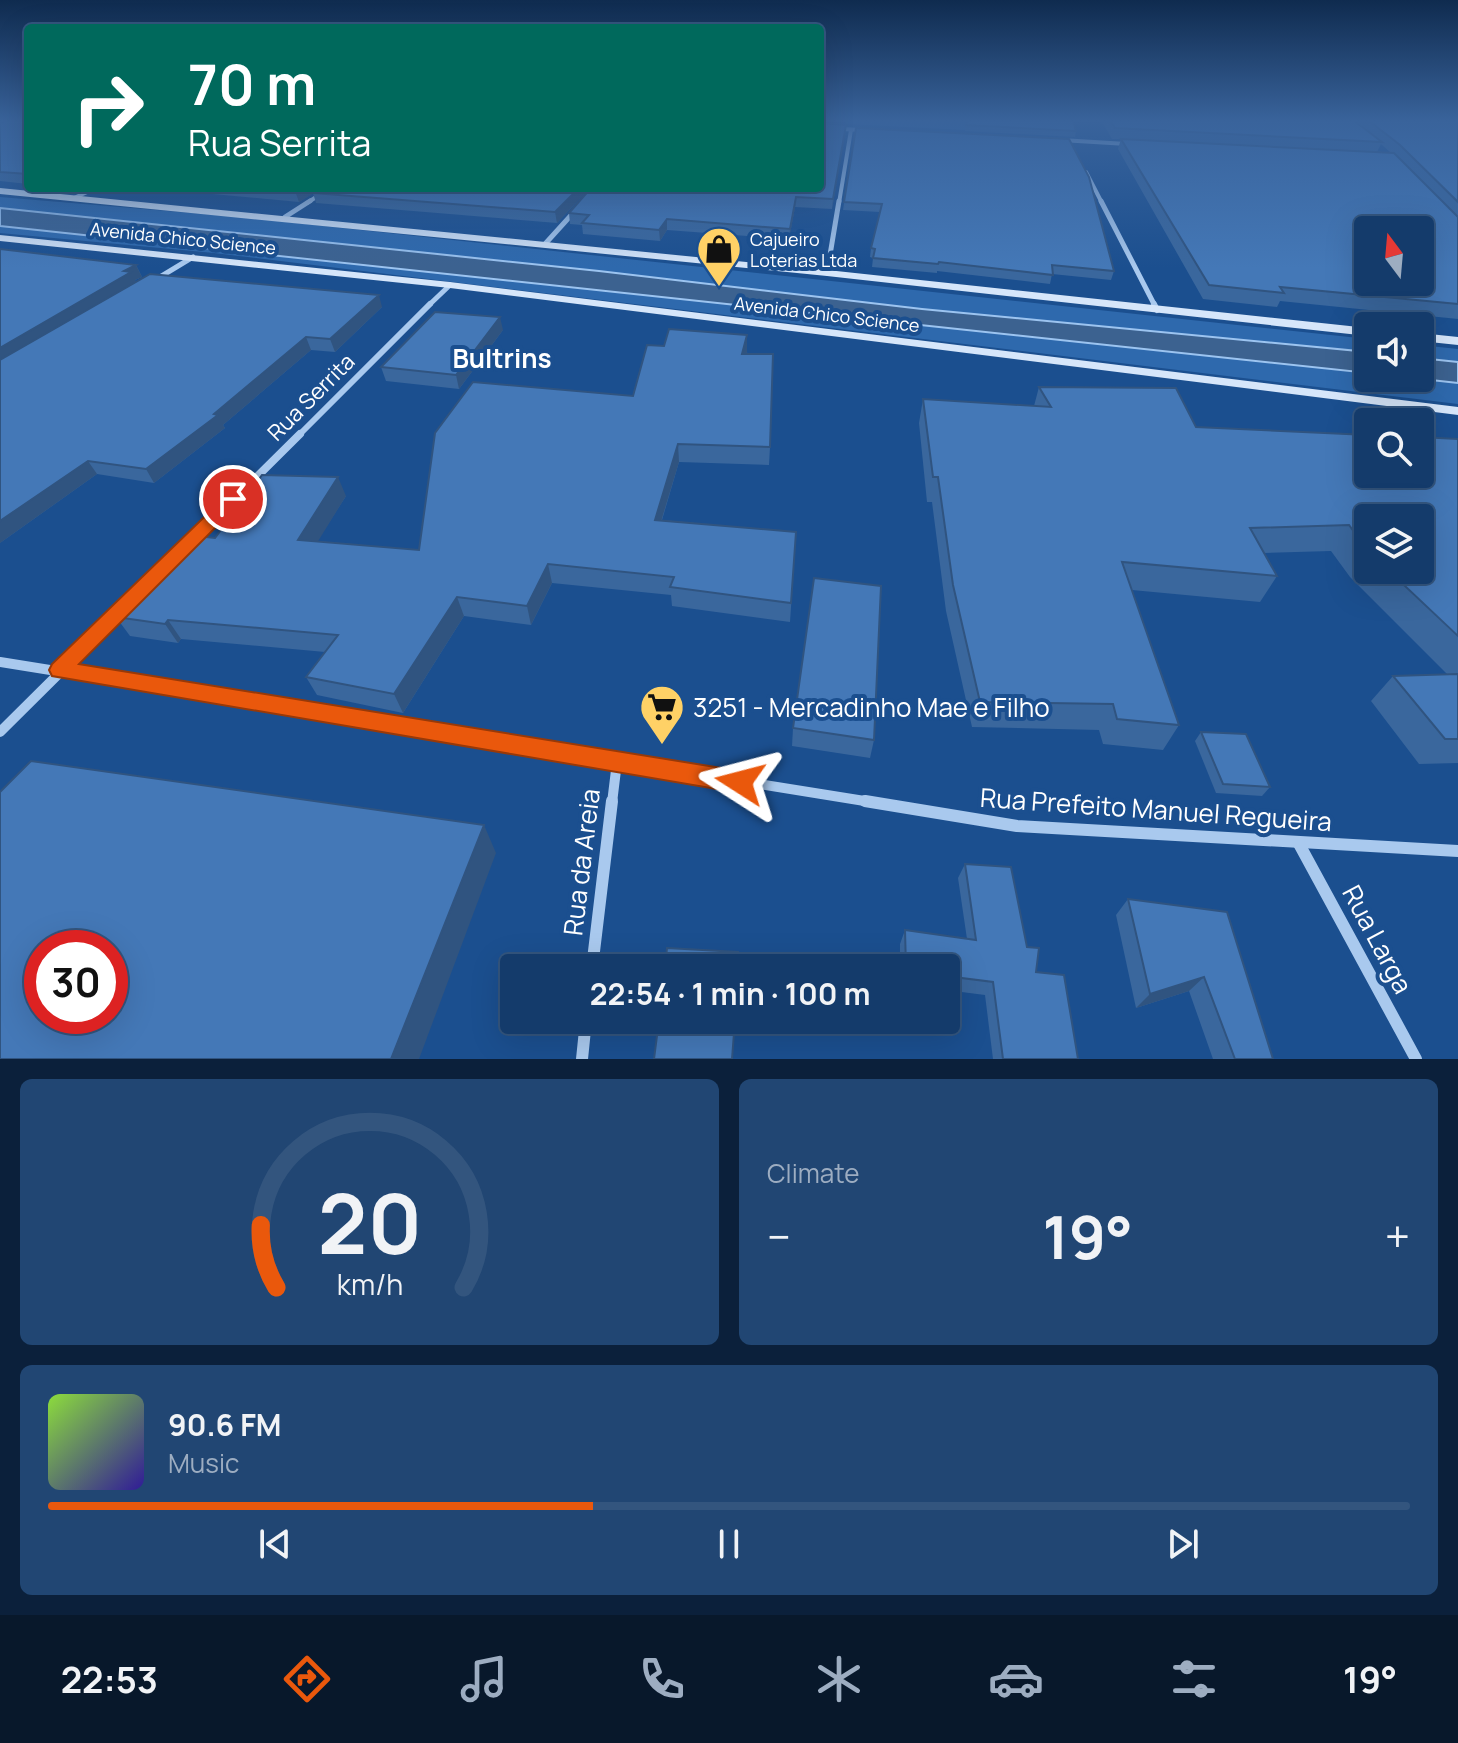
<!DOCTYPE html>
<html lang="en">
<head>
<meta charset="utf-8">
<style>
	body { margin:0; font-family:Manrope,sans-serif; background:#214673; color:#f1f3f6; height:100vh; display:flex; flex-direction:column; font-size:30px; white-space:nowrap }
	* { box-sizing:border-box; margin:0 }
	p { font-size:26px; color:#9dadc1 }
	.icon { flex:none; width:44px; height:44px; fill:none; stroke:currentColor; stroke-width:2; stroke-linecap:round; stroke-linejoin:round }
	.map { position:relative; height:1059px; overflow:hidden }
	.sheet { display:flex; flex-direction:column; gap:20px; padding:20px; background:#0b203b; flex:1 }
	.sheet>* { flex:none }
	.banner { position:absolute; left:24px; top:24px; width:800px; height:168px; border-radius:8px; box-shadow:0 8px 32px #0002,0 0 0 2px #33557e; background:#00695c; color:#fff; overflow:hidden }
	.needle { width:52px; rotate:344deg }
	.fabs { position:absolute; left:1354px; top:216px; display:grid; gap:16px }
	.fabs a { display:grid; place-items:center; width:80px; height:80px; border-radius:8px; background:#143b6b; box-shadow:0 8px 32px #0002,0 0 0 2px #33557e; font-size:40px }
	.speed { position:absolute; left:24px; top:930px; display:flex; gap:16px; font-size:40px; font-weight:700; text-align:center }
	.speed>* { display:grid; place-content:center; width:104px; height:104px; border-radius:50%; background:#143b6b; box-shadow:0 8px 32px #0002,0 0 0 2px #33557e; line-height:1 }
	.speed .limit { border:12px solid #d22; background:#fff; color:#111 }
	.pin { position:absolute; display:grid; place-items:center; width:68px; height:68px; color:#fff; margin:-34px; border:4px solid #fff; border-radius:50%; box-shadow:0 2px 8px #0007 }
	.me { position:absolute; width:88px; margin:-44px; rotate:279deg; stroke-linejoin:round; filter:drop-shadow(0 0 6px #0008) }
	.turn { display:flex; align-items:center; gap:28px; height:168px; padding:0 32px; font-size:36px }
	.turn .icon { width:104px; height:104px; stroke-width:2.5 }
	.turn b { display:block; font-size:56px; line-height:68px }
	.big { font-size:60px; font-weight:700; line-height:1.1 }
	.sheet .tile { flex:1; display:flex; flex-direction:column; justify-content:center; gap:12px; min-width:0; padding:0 28px; border-radius:12px; background:#214673 }
	.sheet .dial { align-items:center; gap:0 }
	.dial svg { height:208px; overflow:visible; fill:none; stroke:#33557e; stroke-width:7; stroke-linecap:round; text-anchor:middle }
	.dial text { fill:#f1f3f6; stroke:none }
	.song { display:flex; align-items:center; gap:24px }
	.cover { width:96px; height:96px; border-radius:12px; background:linear-gradient(135deg,hsl(90 70% 55%),hsl(250 70% 35%)) }
	.played { height:8px; border-radius:4px; background:linear-gradient(90deg,#ea580c 40%,#33557e 40%) }
	.keys { display:flex; justify-content:space-around; direction:ltr }
	.heat { display:flex; justify-content:space-between; align-items:center; font-size:44px; direction:ltr }
	.sheet .tiles { flex:1; display:grid; gap:20px; grid-template-columns:1fr 1fr }
	.tile:last-child { grid-column:span 2 }
	.trip { position:absolute; left:500px; top:954px; width:460px; height:80px; border-radius:8px; background:#143b6b; box-shadow:0 8px 32px #0002,0 0 0 2px #33557e; font-weight:700; line-height:80px; text-align:center }
	.tab-bar { display:flex; height:128px; justify-content:space-around; align-items:center; background:#08182b; color:#9dadc1 }
	.tab-bar .icon { width:56px; height:56px }
	.tab-bar .selected { color:#ea580c }
	.tab-bar b { font-size:36px; color:#f1f3f6 }
	.map>svg:first-child { display:block }
	.green { fill:#2e69ad }
	.water { fill:#3c6290; stroke:#9cc4f0; stroke-width:2 }
	.lines { fill:none; stroke-linecap:round; stroke-linejoin:round }
	.street-far5 { stroke:#a9c9ee; stroke-width:4 }
	.street-far4 { stroke:#a9c9ee; stroke-width:5 }
	.street-far3 { stroke:#a9c9ee; stroke-width:6 }
	.street-far2 { stroke:#a9c9ee; stroke-width:8 }
	.street-far1 { stroke:#a9c9ee; stroke-width:10 }
	.street { stroke:#a9c9ee; stroke-width:12 }
	.secondary { fill:#d6e6fa; fill-rule:evenodd }
	.wall { fill:#3a679d; fill-rule:evenodd }
	.shaded-wall { fill:#305480 }
	.building { fill:#4478b7; stroke:#305480; stroke-width:2; fill-rule:evenodd }
	.route { fill:#ea580c; stroke:#983908; stroke-width:2 }
	.labels { text-anchor:middle; dominant-baseline:central; stroke-width:8; stroke-linejoin:round; paint-order:stroke }
	.far-street-label { font-size:18px; fill:#fff; stroke:#1b4f8f }
	.far-poi-label { font-size:18px; fill:#fff; stroke:#1b4f8f; text-anchor:start }
	.street-label { font-size:22px; fill:#fff; stroke:#1b4f8f }
	.far-district-label { font-size:26px; font-weight:bold; fill:#fff; stroke:#1b4f8f }
	.near-poi-label { font-size:26px; fill:#fff; stroke:#1b4f8f; text-anchor:start }
	.near-street-label { font-size:26px; fill:#fff; stroke:#1b4f8f }
</style>
</head>
<body>
<div class="map">
<svg width="1458" height="1059" viewBox="0 0 1458 1059">
	<rect width="100%" height="100%" fill="#1b4f8f"/>
	<g class="green">
		<path d="M843,120h127l-4,10 -119,-6z"/>
		<path d="M0,197l239,20 1129,122v39h52v-33l38,4v55l-1244,-151 -214,-20z"/>
	</g>
	<g class="water">
		<path d="M0,208l599,63 323,38 446,43v21l-1368,-147z"/>
		<path d="M1420,358l38,4v21l-45,-5h7z"/>
	</g>
	<g class="lines">
		<g class="street-far5">
			<path d="M820,128l43,2"/>
			<path d="M1061,140l66,4"/>
			<path d="M1086,172l16,31"/>
			<path d="M74,198l22,-10"/>
			<path d="M307,203l23,-15"/>
			<path d="M839,203l12,-73"/>
		</g>
		<g class="street-far4">
			<path d="M1101,201l54,105"/>
			<path d="M285,217l25,-16"/>
			<path d="M545,244l29,-32"/>
			<path d="M827,273l12,-72"/>
			<path d="M155,280l38,-23"/>
			<path d="M428,306l22,-21"/>
		</g>
		<g class="street-far3">
			<path d="M1154,304l3,6"/>
			<path d="M298,436l132,-132"/>
		</g>
		<path class="street-far2" d="M134,599l166,-165"/>
		<g class="street-far1">
			<path d="M0,662l877,141"/>
			<path d="M0,732l136,-135"/>
			<path d="M612,803l5,-41"/>
		</g>
		<g class="street">
			<path d="M865,801l152,25 441,25"/>
			<path d="M1298,842l118,217"/>
			<path d="M592,968l20,-167"/>
			<path d="M582,1059l4,-39"/>
		</g>
		<g class="secondary">
			<path d="M0,188l827,82 541,58v8l-541,-60 -827,-82z"/>
			<path d="M0,235l450,47 1008,125v8l-1008,-127 -450,-47z"/>
			<path d="M1420,333l38,4v8l-38,-4z"/>
		</g>
	</g>
	<g class="wall">
		<path d="M0,120h28v64l-28,-3z"/>
		<path d="M966,120l110,11 -1,6 -110,-6z"/>
		<path d="M1101,120h357v199l-178,-18 -3,6 -74,-8 -85,-150 3,-10h-9zM1381,144l10,9 -14,-1z"/>
		<path d="M846,125l-14,84 -37,-2 -6,32 -122,-9 -7,11 -77,-7 -1,-9 -12,-1 -1,-11z"/>
		<path d="M856,128l258,143 -3,9 -59,-6 -2,10 -113,-13v2l-65,-6 1,-9 -3,-1 1,-9 9,-36 -37,-2z"/>
		<path d="M148,188h442l-33,35 -241,-20 -3,-10 -14,9z"/>
		<path d="M136,265l6,12 -7,3 1,2 246,25 -47,45 -24,-2 -88,75 2,3 -71,55 -57,-9 -97,69z"/>
		<path d="M503,330l-44,59 -73,-8 -5,-14z"/>
		<path d="M747,352l23,95 -1,18 -90,-3 -17,58 134,12 -6,90 -118,-16 -1,-11 -119,-12 -21,42 -67,-9 -61,97 -86,-18 -11,-18 19,-25 -144,-13 -3,4 -48,-7 -14,-19 99,-79 131,-42 -29,45 102,9 214,-154z"/>
		<path d="M1039,387l157,40 262,12v324l-39,1 -48,-63 22,-25 54,-2 -97,-97 -19,-26 -67,2 13,23 -17,26 -128,-12 47,135 -16,25 -60,-6 -4,-14 -127,-3 -26,-116 -14,-109h-5l-8,-79 4,-24 111,7zM1368,518l52,52h-52z"/>
		<path d="M793,728l81,12 -4,18 -78,-12z"/>
		<path d="M1201,732l69,55 -8,9 -46,-3 -21,-52z"/>
		<path d="M965,864l62,83 9,25 42,87h-85l-8,-64 -39,-5v-22h-46v-24l5,-14 62,9 -9,-61z"/>
		<path d="M1128,899l99,13 46,147h-60l-24,-68 -53,17 -20,-93z"/>
	</g>
	<g class="shaded-wall">
		<path d="M846,125l-1,9 -13,75 1,-10z"/>
		<path d="M301,188h21l-23,14 -4,-11z"/>
		<path d="M579,188h11l-33,35 -2,-11z"/>
		<path d="M796,197l-1,10 -6,32 1,-10z"/>
		<path d="M667,219v11l-7,11 -1,-11z"/>
		<path d="M136,265l6,12 -7,3 2,4 -137,82v-18z"/>
		<path d="M379,295l3,12 -47,45 -5,-13z"/>
		<path d="M500,317l3,13 -44,59 -3,-14z"/>
		<path d="M747,335v17l-5,19v-17z"/>
		<path d="M306,337l5,13 -88,75 2,3 -71,55 -8,-14z"/>
		<path d="M678,444l1,18 -23,76 -1,-18z"/>
		<path d="M88,461l9,13 -97,69v-22z"/>
		<path d="M338,477l8,19 -39,63 -9,-19z"/>
		<path d="M548,564l4,19 -21,42 -4,-19z"/>
		<path d="M457,597l7,19 -61,97 -9,-19z"/>
		<path d="M168,620l13,19 -3,4 -13,-19z"/>
		<path d="M484,825l12,28 -77,206h-28z"/>
		<path d="M1204,977l-15,14 -53,17 14,-14z"/>
	</g>
	<g class="building">
		<path d="M9,120h19v54l-28,-2v-49z"/>
		<path d="M967,120h106l3,11 -110,-6z"/>
		<path d="M1110,120h243l29,22 -267,-14z"/>
		<path d="M1368,120h90v82l-58,-57z"/>
		<path d="M820,123l26,2 -13,74 -37,-2 -6,32 -123,-10 -8,11 -77,-7 7,-8 -20,-2 22,-25h229z"/>
		<path d="M856,128l213,11 20,38 25,94 -62,-6 1,10 -114,-13 -1,2 -65,-6 2,-9 -4,-1 11,-44 -38,-2z"/>
		<path d="M1121,139l273,14 64,64v87l-178,-17 4,6 -75,-8zM1368,230h52v52h-52z"/>
		<path d="M258,188h43l-6,3z"/>
		<path d="M320,188h259l-24,24 -242,-19z"/>
		<path d="M0,249l136,16 -12,6 7,1 -131,76z"/>
		<path d="M150,274l229,21 -49,44 -24,-2 -92,77 4,1 -72,54 -58,-8 -88,60v-161z"/>
		<path d="M435,312l65,5 -44,58 -75,-8z"/>
		<path d="M669,329l78,6 -5,19h31l-3,93 -92,-3 -23,76 141,12 -5,71 -121,-16 4,-10 -126,-13 -21,42 -70,-9 -63,97 -88,-17 32,-42 -170,-15 -3,4 -49,-7 80,-81 19,2 47,-63 76,2 -40,63 121,10 16,-117 38,-51 160,14 14,-51 17,1z"/>
		<path d="M1039,387l137,1 20,39 172,8v39h52v-37l38,2v197l-70,-66h32v-52h-52v33l-19,-26 -99,3 27,48 -155,-14 57,163 -62,-6 -4,-15 -133,-2 -27,-117 -15,-108h-5l-10,-78 128,8z"/>
		<path d="M814,578l67,8 -7,154 -81,-12z"/>
		<path d="M1458,674v65h-13l-52,-63z"/>
		<path d="M1201,732l45,2 24,53 -47,-3z"/>
		<path d="M31,761l453,64 -93,234h-391v-267zM42,948h68v68h-68z"/>
		<path d="M965,864l46,3 16,80 12,1 -3,24 28,3 14,84h-75l-10,-77 -47,-6v-8h-40l-1,-38 71,10z"/>
		<path d="M1128,899l99,13 46,147h-38l-31,-82 -54,17z"/>
		<path d="M667,948l71,4v16h-73z"/>
		<path d="M659,1020h76l-3,39h-78z"/>
	</g>
	<linearGradient id="sky" x2="0" y2="1"><stop stop-color="#0f2b4f"/><stop offset="0.45" stop-color="#39639b"/><stop offset="1" stop-color="#39639b" stop-opacity="0"/></linearGradient>
	<rect width="1458" height="268" fill="url(#sky)"/>
	<path class="route" d="M233,493l7,2 2,4 -2,4 -161,161 661,107 9,3 3,8 -3,7 -9,4 -688,-117 -3,-6 3,-6 175,-169z"/>
	<defs>
		<g id="shop-pin" transform="scale(2.3)"><path d="M0 17L-7.5 6A9.5 9.5 0 1 1 7.5 6Z" fill="#ffd166" stroke="#1b4f8f"/><path d="M-5-2.5h2.3a2.7 3.5 0 0 1 5.4 0H5L5.5 6h-11ZM-1.5-2.5h3a1.5 2.3 0 0 0-3 0Z" fill="#111"/></g>
		<g id="supermarket-pin" transform="scale(2.3)"><path d="M0 17L-7.5 6A9.5 9.5 0 1 1 7.5 6Z" fill="#ffd166" stroke="#1b4f8f"/><path d="M-6-5.5h2.5l.6 2H6L4.5 2H-2.5L-4.4-4H-6ZM-1.5 3.2a1.3 1.3 0 1 0 .1 0ZM3 3.2a1.3 1.3 0 1 0 .1 0Z" fill="#111"/></g>
	</defs>
	<g fill-rule="evenodd">
		<use href="#shop-pin" x="719" y="249"/>
		<use href="#supermarket-pin" x="662" y="707"/>
	</g>
	<g class="labels">
		<g class="far-street-label">
			<text transform="translate(183 238) rotate(6)">Avenida Chico Science</text>
			<text transform="translate(827 314) rotate(7)">Avenida Chico Science</text>
		</g>
		<g class="far-poi-label">
			<text x="750" y="239">Cajueiro<tspan x="750" dy="21">Loterias Ltda</tspan></text>
		</g>
		<g class="street-label">
			<text transform="translate(311 397) rotate(-45)">Rua Serrita</text>
		</g>
		<g class="far-district-label">
			<text x="502" y="358">Bultrins</text>
		</g>
		<g class="near-poi-label">
			<text x="693" y="707">3251 - Mercadinho Mae e Filho</text>
		</g>
		<g class="near-street-label">
			<text transform="translate(1156 809) rotate(4)">Rua Prefeito Manuel Regueira</text>
			<text transform="translate(581 862) rotate(-83)">Rua da Areia</text>
			<text transform="translate(1378 939) rotate(62)">Rua Larga</text>
		</g>
	</g>
</svg>
<div class="fabs">
<a><svg class="needle" viewBox="-14 -14 28 28"><path d="M0-13l5 13h-10z" fill="#e53935"/><path d="M0 13l5-13h-10z" fill="#9dadc1"/></svg></a>
<a><svg class="icon" aria-label="sound" viewBox="0 0 24 24"><path d="M4 9h4l5-4v14l-5-4H4zM17 9q2 3 0 6"/></svg></a>
<a><svg class="icon" aria-label="search" viewBox="0 0 24 24"><circle cx="10" cy="10" r="6"/><path d="M15 15l6 6"/></svg></a>
<a><svg class="icon" aria-label="layers" viewBox="0 0 24 24"><path d="M12 4l9 5-9 5-9-5zM3 14l9 5 9-5"/></svg></a>
</div>
<div class="speed"><div class="limit">30</div></div>
<div class="pin" style="left:233px;top:499px;background:#d93025"><svg class="icon" aria-label="arrive" viewBox="0 0 24 24"><path d="M6 21V4h12l-3 4 3 4H6"/></svg></div>
<svg class="me" style="left:740px;top:782px" viewBox="-20 -20 40 40"><path d="M0-17L14 15 0 8-14 15z" fill="#ea580c" stroke="#fff" stroke-width="4"/></svg>
<div class="trip">22:54 · 1 min · 100 m</div>
<div class="banner">
<div class="turn"><svg class="icon" aria-label="right" viewBox="0 0 24 24"><path d="M7 20v-9h11M14 6l5 5-5 5"/></svg><div><b>70 m</b>Rua Serrita</div></div>
</div>
</div>
<section class="sheet">
<div class="tiles">
<div class="tile dial"><svg viewBox="0 0 100 80">
<path d="M14 69A42 42 0 1 1 86 69"/>
<path d="M14 69A42 42 0 0 1 8 45" stroke="#ea580c"/>
<text x="50" y="56" font-size="32" font-weight="700">20</text>
<text x="50" y="72" font-size="11">km/h</text>
</svg></div>
<div class="tile"><p>Climate</p>
<div class="heat"><a>−</a><b class="big">19°</b><a>+</a></div>
</div>
<div class="tile">
<div class="song"><i class="cover"></i><div><b>90.6 FM</b><p>Music</p></div></div>
<div class="played"></div>
<div class="keys"><svg class="icon" aria-label="previous" viewBox="0 0 24 24"><path d="M18 5L8 12l10 7zM5 5v14"/></svg><svg class="icon" aria-label="pause" viewBox="0 0 24 24"><path d="M8 5v14M16 5v14"/></svg><svg class="icon" aria-label="next" viewBox="0 0 24 24"><path d="M6 5l10 7-10 7zM19 5v14"/></svg></div>
</div>
</div>
</section>
<nav class="tab-bar">
<b>22:53</b>
<svg class="icon selected" aria-label="directions" viewBox="0 0 24 24"><path d="M12 3l9 9-9 9-9-9zM9 14v-3h6M13 9l2 2-2 2"/></svg>
<svg class="icon" aria-label="music" viewBox="0 0 24 24"><path d="M9 18V5l10-2v13"/><circle cx="6" cy="18" r="3"/><circle cx="16" cy="16" r="3"/></svg>
<svg class="icon" aria-label="phone" viewBox="0 0 24 24"><path d="M5 4h4l2 5-3 2q2 4 5 5l2-3 5 2v4C11 20 4 13 5 4z"/></svg>
<svg class="icon" aria-label="climate" viewBox="0 0 24 24"><path d="M12 3v18M4 7l16 10M4 17L20 7"/></svg>
<svg class="icon" aria-label="car" viewBox="0 0 24 24"><path d="M5 17H2v-5l4-1 3-4h7l3 4 3 1v5h-3M9 17h6M6 11h13"/><circle cx="7" cy="17" r="2"/><circle cx="17" cy="17" r="2"/></svg>
<svg class="icon" aria-label="filters" viewBox="0 0 24 24"><path d="M4 7h16M4 17h16"/><circle cx="9" cy="7" r="2"/><circle cx="15" cy="17" r="2"/></svg>
<b>19°</b>
</nav>
</body>
</html>
